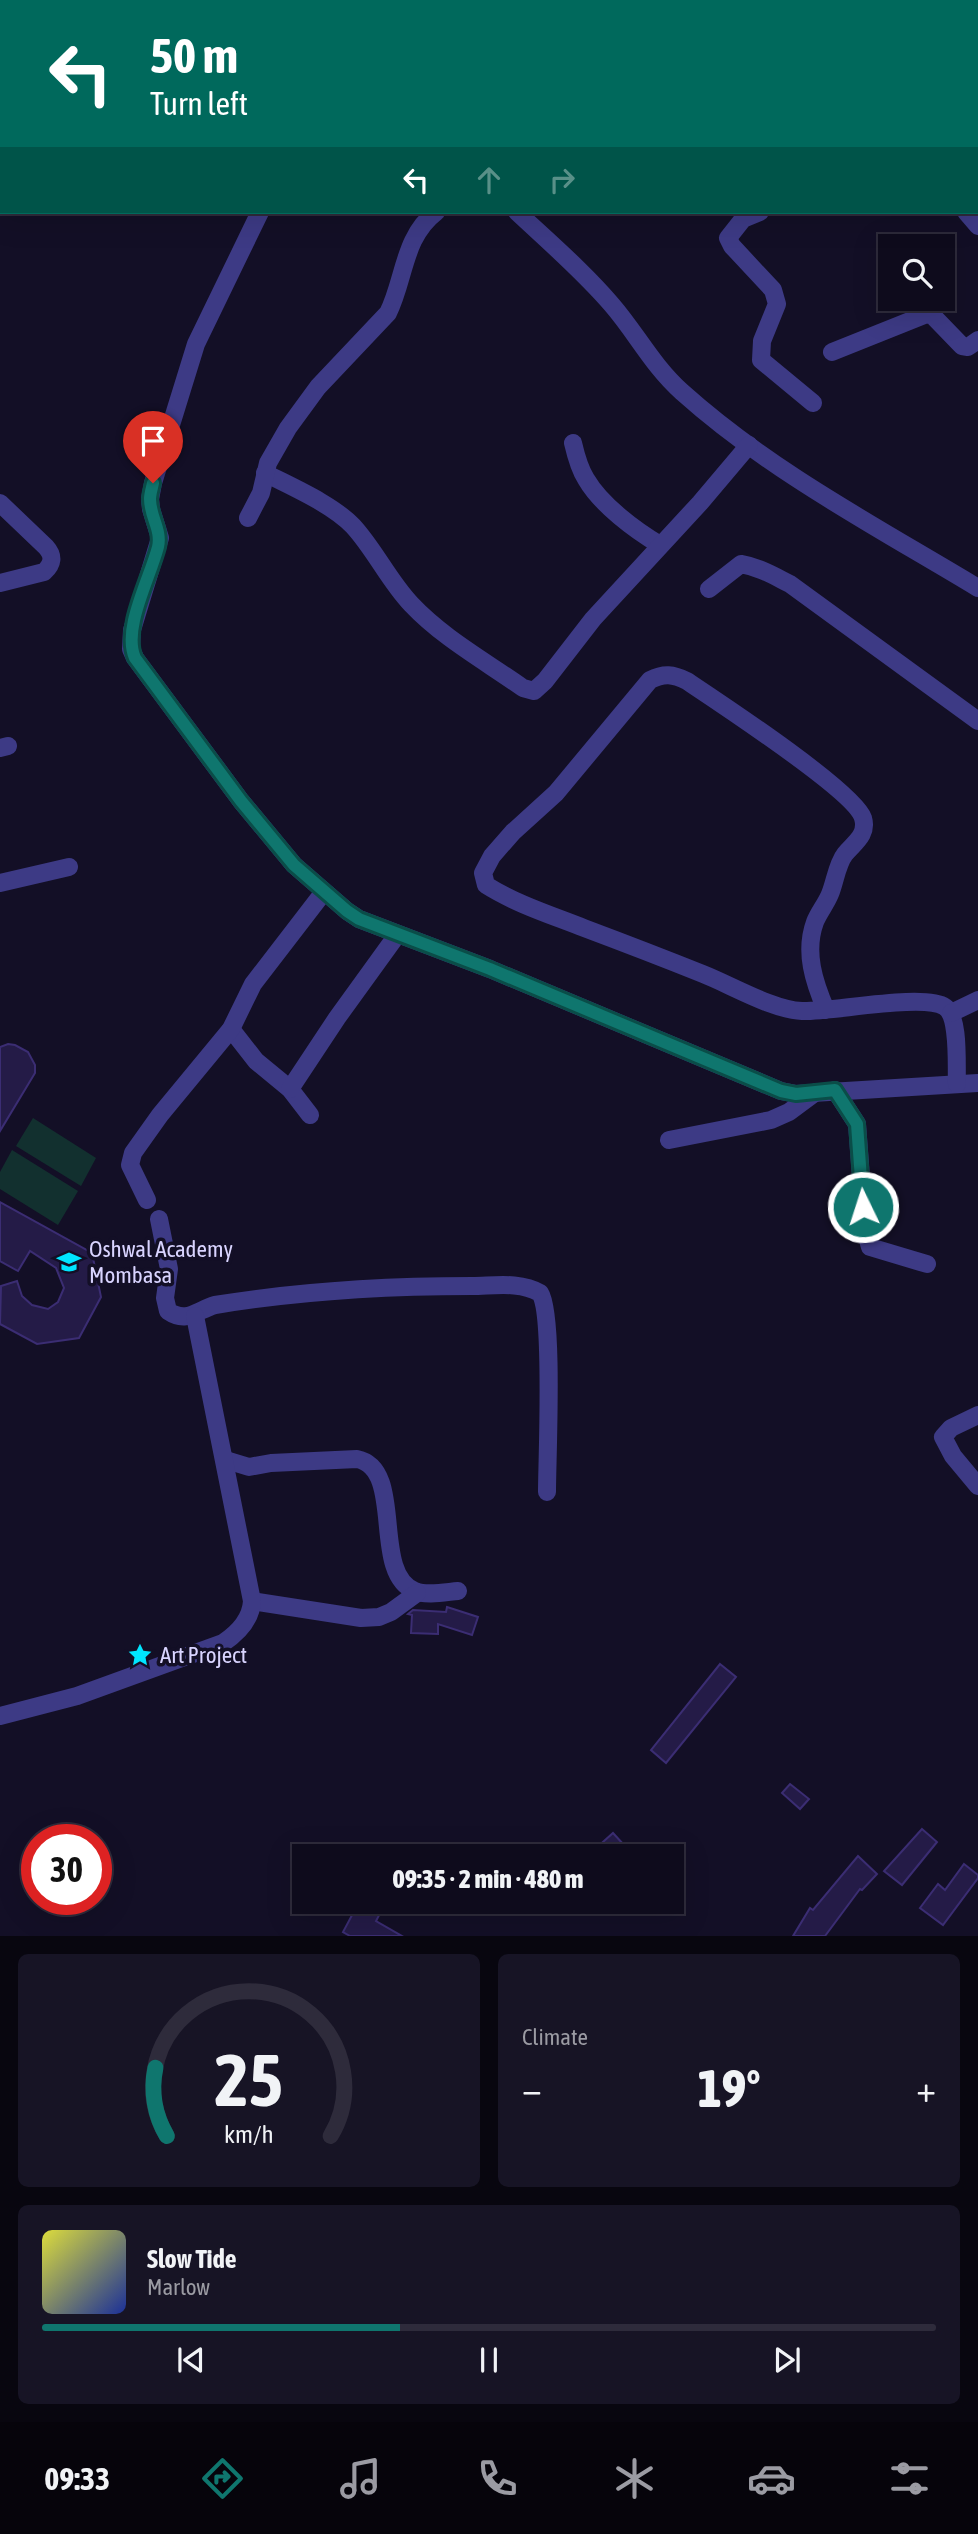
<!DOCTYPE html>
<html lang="en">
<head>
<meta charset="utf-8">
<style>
	body { margin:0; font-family:"Asap Condensed",sans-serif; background:#171425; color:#f1f3f6; height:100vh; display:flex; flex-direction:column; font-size:26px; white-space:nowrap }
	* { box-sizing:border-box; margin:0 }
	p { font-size:23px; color:#9b9ba3 }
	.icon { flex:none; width:38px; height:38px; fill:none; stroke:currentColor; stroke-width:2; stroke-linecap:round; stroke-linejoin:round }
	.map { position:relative; height:1936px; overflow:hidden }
	.drawer { display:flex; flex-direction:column; gap:18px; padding:18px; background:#08060f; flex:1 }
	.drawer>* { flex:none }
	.banner { position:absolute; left:0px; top:0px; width:978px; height:214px; box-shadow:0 7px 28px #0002,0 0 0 2px #2e2b3b; background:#00695c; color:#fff; overflow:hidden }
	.tools { position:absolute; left:878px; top:234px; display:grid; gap:14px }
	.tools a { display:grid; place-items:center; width:77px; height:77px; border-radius:0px; background:#0e0b1c; box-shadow:0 7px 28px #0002,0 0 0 2px #2e2b3b; font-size:35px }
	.speed { position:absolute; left:21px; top:1824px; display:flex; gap:14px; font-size:35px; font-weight:700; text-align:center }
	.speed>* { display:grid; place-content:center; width:91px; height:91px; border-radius:50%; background:#0e0b1c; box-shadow:0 7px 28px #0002,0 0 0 2px #2e2b3b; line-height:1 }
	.speed .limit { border:10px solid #d22; background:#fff; color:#111 }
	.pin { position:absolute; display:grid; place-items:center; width:60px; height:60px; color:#fff; margin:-72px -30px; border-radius:50% 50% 50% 0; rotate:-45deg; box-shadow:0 0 7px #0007 }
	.pin .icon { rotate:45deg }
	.me { position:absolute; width:77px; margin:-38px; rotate:356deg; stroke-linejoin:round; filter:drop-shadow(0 0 5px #0008) }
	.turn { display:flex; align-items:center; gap:24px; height:147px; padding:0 35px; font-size:32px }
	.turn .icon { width:91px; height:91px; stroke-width:2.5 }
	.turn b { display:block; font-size:49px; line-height:60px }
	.lanes { display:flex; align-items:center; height:66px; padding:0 35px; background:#0003; justify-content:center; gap:35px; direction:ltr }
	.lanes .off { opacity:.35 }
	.big { font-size:52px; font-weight:800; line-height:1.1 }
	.drawer .widget { flex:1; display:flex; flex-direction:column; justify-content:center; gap:10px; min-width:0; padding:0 24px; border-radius:10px; background:#171425 }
	.drawer .dial { align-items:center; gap:0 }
	.dial svg { height:182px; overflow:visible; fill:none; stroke:#2e2b3b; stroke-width:7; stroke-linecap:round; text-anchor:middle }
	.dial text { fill:#f1f3f6; stroke:none }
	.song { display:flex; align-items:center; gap:21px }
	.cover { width:84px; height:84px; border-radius:10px; background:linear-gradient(135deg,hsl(60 70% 55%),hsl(230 70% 35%)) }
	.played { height:7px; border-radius:4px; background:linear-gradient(90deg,#0f766e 40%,#2e2b3b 40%) }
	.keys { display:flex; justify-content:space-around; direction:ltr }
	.heat { display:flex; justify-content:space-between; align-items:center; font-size:38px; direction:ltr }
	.drawer .tiles { flex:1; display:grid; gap:18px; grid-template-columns:1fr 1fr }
	.widget:last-child { grid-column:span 2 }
	.trip { position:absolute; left:292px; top:1844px; width:392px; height:70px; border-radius:0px; background:#0e0b1c; box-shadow:0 7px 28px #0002,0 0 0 2px #2e2b3b; font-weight:800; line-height:70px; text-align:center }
	.menu { display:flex; height:112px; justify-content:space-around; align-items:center; background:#06040b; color:#9b9ba3 }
	.menu .icon { width:49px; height:49px }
	.menu .on { color:#0f766e }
	.menu b { font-size:32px; color:#f1f3f6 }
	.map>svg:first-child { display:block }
	.green { fill:#12302f }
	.building { fill:#241b47; stroke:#3b2d73; stroke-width:2 }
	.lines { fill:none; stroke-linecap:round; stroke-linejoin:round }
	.minor { stroke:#3d3a85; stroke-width:18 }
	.route-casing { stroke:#0a4d48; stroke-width:18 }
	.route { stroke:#0f766e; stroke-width:12 }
	.labels { text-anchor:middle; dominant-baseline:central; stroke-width:7; stroke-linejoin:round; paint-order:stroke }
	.poi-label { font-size:23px; fill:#d9d4ff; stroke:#130f26; text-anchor:start }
</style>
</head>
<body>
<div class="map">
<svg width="978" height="1936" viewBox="0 0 978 1936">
	<rect width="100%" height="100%" fill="#130f26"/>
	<g class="green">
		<path d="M33,1118l63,40 -15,28 -65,-40z"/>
		<path d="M12,1150l66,41 -20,34 -58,-36v-17z"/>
	</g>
	<g class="building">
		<path d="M8,1044l7,1 13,7 7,13v8l-35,58v-84z"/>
		<path d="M0,1202l92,51 9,44 -22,41 -42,6 -37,-20 1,-38 16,-5 5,15 10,9 16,4 10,-7 6,-14 -8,-20 -26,-17 -12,20 -18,-10z"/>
		<path d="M447,1607l31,10 -6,18 -34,-11v10l-27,-1 1,-18 -4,-1 5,-4 33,2z"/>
		<path d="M720,1664l16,13 -70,86 -15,-13z"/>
		<path d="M790,1784l19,15 -9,10 -18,-16z"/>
		<path d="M922,1829l15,13 -35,43 -18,-14z"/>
		<path d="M613,1833l22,24h-34l-7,-7z"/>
		<path d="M858,1856l19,18 -15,16 -2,-1 -35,47h-32l17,-28 3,2z"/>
		<path d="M964,1864l14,11v3l-35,47 -23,-17 18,-24 7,6z"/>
		<path d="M359,1902h27l-10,19 26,15h-52l-7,-4z"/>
	</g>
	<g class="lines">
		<g class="minor">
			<path d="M372,0l3,2"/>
			<path d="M837,0l1,2"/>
			<path d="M260,212l-64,132 -43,139 -3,16 1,10 9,29 -28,92 -1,19 4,9 106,143 53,64 53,46 12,8 131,50 291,122 15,3 182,-11"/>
			<path d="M517,212c32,30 67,60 95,93 25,29 40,60 70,87 88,79 195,135 296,196"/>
			<path d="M760,212l-17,7 -15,19 4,8 41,44 4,14 -15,37 -1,19 52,43"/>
			<path d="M966,212l12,14"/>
			<path d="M832,352l95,-38 6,2 29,30 6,1 10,-7"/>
			<path d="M573,443c3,13 6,25 13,36 15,26 49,51 74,66"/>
			<path d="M265,473c27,14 67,31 88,53 22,24 36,55 58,78 32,34 74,57 112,84l11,3 11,-10 48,-62 107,-116 49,-58"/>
			<path d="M0,503l46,44c8,9 7,17 -2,25l-44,11"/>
			<path d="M248,518l13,-25 7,-30 20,-35 30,-41 70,-74c17,-34 15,-76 48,-101"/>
			<path d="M709,589l32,-25c18,3 33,12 49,20l188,137"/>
			<path d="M0,748l8,-2"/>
			<path d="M0,883l69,-16"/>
			<path d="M826,1010c-12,-28 -22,-58 -11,-88 4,-10 11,-18 15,-28 5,-12 7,-30 15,-40 9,-11 23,-19 18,-36 -8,-26 -146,-117 -176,-137 -14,-7 -23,-8 -37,-1l-94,113 -43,39 -21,24 -9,17 3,12c30,19 65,30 98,43 40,15 79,30 119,46 28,11 70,36 99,37 29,1 123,-18 143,-4 15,10 11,59 12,77"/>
			<path d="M951,1013l27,-13"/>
			<path d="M231,1029l25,32 34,28 20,26"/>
			<path d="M290,1089l47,-71 60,-83"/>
			<path d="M835,1090l22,34 8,106 5,17 57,17"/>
			<path d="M669,1140l102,-20 18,-8 27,-20"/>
			<path d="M147,1200l-17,-35 3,-12 27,-38 71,-86 22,-45 70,-91"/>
			<path d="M159,1219l10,50 -4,29 3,13c19,13 29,-1 47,-6 85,-14 171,-19 257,-19 21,0 48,-5 68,7 14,21 7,164 7,199"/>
			<path d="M978,1415l-27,13 -8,9 10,19 25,30"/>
			<path d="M226,1460l23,7 22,-4 86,-4c49,10 13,114 58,132 11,5 31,1 43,0"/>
			<path d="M252,1601l109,17 18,-1 12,-5 26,-19"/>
			<path d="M0,1716l77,-20 146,-53c15,-10 28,-23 29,-42l-57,-285"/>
		</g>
	</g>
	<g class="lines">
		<g class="route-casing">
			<path id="route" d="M153,483c-1,5 -3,11 -3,16 0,18 12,31 8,48 -8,31 -36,82 -23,111l106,143 53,64 53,46 12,8 131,50 291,122 15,3 39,-4 22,34 6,83"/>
		</g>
		<use href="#route" class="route"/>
	</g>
	<defs>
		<g id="school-bare" transform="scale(1.89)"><path d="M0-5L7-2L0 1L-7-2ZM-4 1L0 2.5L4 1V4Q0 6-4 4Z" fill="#00e5ff" stroke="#130f26" stroke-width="2.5" paint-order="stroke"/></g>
		<g id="sight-bare" transform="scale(1.89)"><path d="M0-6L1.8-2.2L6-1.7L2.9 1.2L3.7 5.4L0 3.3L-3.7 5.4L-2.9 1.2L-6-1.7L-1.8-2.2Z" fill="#00e5ff" stroke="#130f26" stroke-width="2.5" paint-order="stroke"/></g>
	</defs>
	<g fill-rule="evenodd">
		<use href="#school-bare" x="69" y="1262"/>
		<use href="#sight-bare" x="140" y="1655"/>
	</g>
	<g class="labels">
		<g class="poi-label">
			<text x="89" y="1249">Oshwal Academy<tspan x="89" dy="26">Mombasa</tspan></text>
			<text x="160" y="1655">Art Project</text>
		</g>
	</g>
</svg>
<div class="tools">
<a><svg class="icon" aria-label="search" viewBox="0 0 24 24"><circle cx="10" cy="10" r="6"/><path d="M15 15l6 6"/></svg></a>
</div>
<div class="speed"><div class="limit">30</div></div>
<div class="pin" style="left:153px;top:483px;background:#d93025"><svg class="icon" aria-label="arrive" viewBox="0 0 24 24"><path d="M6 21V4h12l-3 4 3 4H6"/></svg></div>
<svg class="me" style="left:863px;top:1207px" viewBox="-20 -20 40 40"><circle r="17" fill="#0f766e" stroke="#fff" stroke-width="3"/><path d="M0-11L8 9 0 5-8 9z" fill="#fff"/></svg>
<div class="trip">09:35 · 2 min · 480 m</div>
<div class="banner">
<div class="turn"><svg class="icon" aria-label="left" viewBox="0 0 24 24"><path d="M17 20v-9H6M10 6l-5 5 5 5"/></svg><div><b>50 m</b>Turn left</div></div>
<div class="lanes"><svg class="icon" aria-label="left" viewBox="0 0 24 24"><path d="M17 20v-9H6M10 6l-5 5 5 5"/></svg><svg class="icon off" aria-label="ahead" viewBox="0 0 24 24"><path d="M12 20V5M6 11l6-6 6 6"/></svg><svg class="icon off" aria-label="right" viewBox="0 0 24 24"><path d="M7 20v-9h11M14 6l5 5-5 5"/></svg></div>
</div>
</div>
<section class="drawer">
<div class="tiles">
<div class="widget dial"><svg viewBox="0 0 100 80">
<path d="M14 69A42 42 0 1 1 86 69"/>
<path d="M14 69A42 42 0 0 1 9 39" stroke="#0f766e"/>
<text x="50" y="56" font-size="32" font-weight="700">25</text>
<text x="50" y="72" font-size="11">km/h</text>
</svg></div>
<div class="widget"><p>Climate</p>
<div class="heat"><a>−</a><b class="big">19°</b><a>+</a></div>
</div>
<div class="widget">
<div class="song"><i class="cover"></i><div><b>Slow Tide</b><p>Marlow</p></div></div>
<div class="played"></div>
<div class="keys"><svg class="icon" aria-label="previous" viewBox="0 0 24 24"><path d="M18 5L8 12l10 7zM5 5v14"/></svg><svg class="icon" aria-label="pause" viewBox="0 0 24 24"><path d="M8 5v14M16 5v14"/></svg><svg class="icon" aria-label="next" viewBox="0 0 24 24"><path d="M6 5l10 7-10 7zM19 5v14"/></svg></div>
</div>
</div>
</section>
<nav class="menu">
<b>09:33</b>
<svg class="icon on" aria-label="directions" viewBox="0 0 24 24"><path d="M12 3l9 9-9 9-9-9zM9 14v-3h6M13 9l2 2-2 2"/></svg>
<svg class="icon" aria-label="music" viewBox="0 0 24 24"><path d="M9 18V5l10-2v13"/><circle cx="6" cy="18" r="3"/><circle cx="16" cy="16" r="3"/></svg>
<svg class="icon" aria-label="phone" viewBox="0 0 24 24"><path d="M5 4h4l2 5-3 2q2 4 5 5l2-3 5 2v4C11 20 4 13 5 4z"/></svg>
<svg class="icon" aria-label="climate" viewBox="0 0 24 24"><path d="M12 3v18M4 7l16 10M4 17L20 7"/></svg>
<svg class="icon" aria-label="car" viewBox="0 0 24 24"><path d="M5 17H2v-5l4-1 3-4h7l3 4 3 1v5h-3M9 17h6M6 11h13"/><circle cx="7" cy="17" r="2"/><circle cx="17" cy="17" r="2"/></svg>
<svg class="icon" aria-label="filters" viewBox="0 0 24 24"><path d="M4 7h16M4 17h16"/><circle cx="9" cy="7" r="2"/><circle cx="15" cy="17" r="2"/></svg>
</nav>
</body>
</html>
